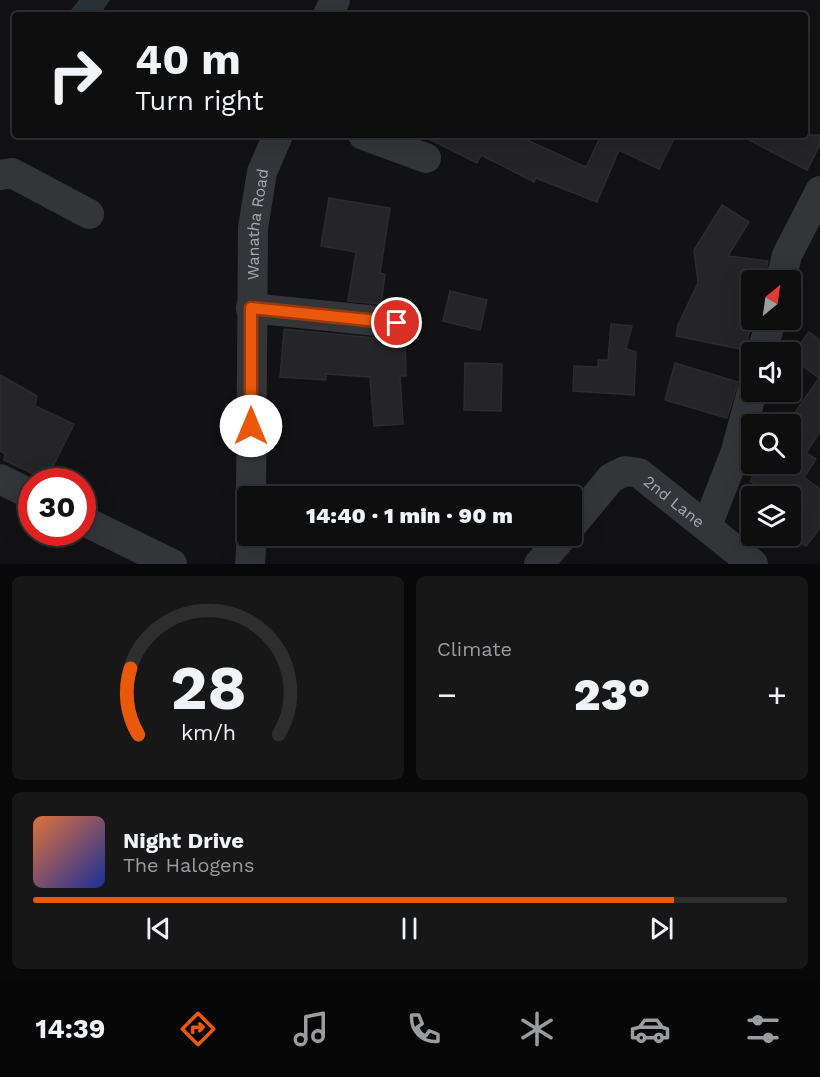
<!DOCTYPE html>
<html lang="en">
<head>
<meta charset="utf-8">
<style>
	body { margin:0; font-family:"Work Sans",sans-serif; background:#171718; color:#f1f3f6; height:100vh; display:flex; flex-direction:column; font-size:22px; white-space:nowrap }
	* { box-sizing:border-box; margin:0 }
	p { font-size:20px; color:#9b9c9e }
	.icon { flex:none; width:33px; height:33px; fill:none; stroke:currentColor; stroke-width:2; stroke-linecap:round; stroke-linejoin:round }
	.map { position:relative; height:564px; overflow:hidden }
	.panel { display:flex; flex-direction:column; gap:12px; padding:12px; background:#080808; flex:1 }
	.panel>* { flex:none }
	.banner { position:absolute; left:12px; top:12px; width:796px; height:126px; border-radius:6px; box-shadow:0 6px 24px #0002,0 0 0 2px #2e2e2f; background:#0e0e0f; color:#f1f3f6; overflow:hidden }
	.needle { width:39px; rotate:29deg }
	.buttons { position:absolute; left:741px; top:270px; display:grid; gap:12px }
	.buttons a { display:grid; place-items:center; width:60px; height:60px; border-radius:6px; background:#0e0e0f; box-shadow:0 6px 24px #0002,0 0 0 2px #2e2e2f; font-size:30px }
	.speed { position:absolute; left:18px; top:468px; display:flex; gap:12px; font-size:30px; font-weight:700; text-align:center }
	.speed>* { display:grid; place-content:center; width:78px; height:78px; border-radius:50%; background:#0e0e0f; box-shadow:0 6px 24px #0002,0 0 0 2px #2e2e2f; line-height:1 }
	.speed .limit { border:9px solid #d22; background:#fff; color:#111 }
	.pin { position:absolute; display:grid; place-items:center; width:51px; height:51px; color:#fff; margin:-26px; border:3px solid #fff; border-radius:50%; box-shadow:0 2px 6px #0007 }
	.me { position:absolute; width:66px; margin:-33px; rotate:0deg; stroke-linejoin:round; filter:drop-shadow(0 0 4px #0008) }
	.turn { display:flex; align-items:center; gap:21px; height:126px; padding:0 24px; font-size:27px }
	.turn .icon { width:78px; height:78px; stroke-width:2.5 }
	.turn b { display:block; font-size:42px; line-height:51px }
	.big { font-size:45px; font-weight:800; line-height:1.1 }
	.panel .tile { flex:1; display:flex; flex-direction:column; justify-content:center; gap:9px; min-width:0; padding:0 21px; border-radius:9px; background:#171718 }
	.panel .dial { align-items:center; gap:0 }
	.dial svg { height:156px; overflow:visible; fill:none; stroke:#2e2e2f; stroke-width:7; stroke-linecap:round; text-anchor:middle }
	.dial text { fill:#f1f3f6; stroke:none }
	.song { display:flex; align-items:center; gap:18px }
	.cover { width:72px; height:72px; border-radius:9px; background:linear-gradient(135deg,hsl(20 70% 55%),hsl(230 70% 35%)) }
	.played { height:6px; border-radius:3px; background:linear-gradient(90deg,#ea580c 85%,#2e2e2f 85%) }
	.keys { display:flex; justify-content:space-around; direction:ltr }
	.heat { display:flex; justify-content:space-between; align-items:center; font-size:33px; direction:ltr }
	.panel .tiles { flex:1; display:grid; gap:12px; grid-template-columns:1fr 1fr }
	.tile:last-child { grid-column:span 2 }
	.trip { position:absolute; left:237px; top:486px; width:345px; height:60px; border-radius:6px; background:#0e0e0f; box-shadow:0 6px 24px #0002,0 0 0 2px #2e2e2f; font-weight:800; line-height:60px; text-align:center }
	.dock { display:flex; height:96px; justify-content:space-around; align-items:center; background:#060606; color:#9b9c9e }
	.dock .icon { width:42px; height:42px }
	.dock .current { color:#ea580c }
	.dock b { font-size:27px; color:#f1f3f6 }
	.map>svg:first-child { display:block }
	.water { fill:#293237 }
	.building { fill:#252528; stroke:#2c2c30; stroke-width:1.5 }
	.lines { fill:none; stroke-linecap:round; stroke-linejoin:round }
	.minor { stroke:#333538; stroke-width:30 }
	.route-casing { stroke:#983908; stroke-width:15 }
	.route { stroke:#ea580c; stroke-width:10 }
	.labels { text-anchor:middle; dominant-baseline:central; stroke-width:6; stroke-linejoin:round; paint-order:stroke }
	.street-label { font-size:16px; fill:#a4aab4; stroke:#0d0d0f }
</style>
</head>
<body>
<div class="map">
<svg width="820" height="564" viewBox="0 0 820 564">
	<rect width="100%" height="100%" fill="#121214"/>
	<path class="water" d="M79,0h31l-10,15h-33z"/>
	<g class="building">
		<path d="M421,135h95l70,32 13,-27 -12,-5h89l-17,34 -40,-19 -22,52 -61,-24 -2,4 -53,-27 -4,8z"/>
		<path d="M739,135h81v10l-13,25z"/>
		<path d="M329,198l61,10 -10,65 5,1 -4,30 -33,-3 8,-49 -35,-6z"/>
		<path d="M722,205l27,17 -21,34 40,5 -4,19h-12v40l-7,30 -69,-14 2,-11 20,-42 -4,-33z"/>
		<path d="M450,291l37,9 -7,30 -37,-9z"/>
		<path d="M611,324l21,2 -6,23 10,3 -2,43 -61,-4 1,-25 24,1v-7h10z"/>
		<path d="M284,329l111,11 10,-2 1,38h-6l3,48 -29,2 -4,-49 -44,-3v6l-46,-3z"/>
		<path d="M809,332l11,8v92l-14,21 10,6 -12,18 16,12v39l-14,18 -16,-11v-39h-17l-23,-15 9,-17h31v-40h-3l32,-46 -29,-21z"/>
		<path d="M465,363l37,1 -1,47 -37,-1z"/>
		<path d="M675,363l63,19 -11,36 -62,-18z"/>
		<path d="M0,375l37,21 -2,10 39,18 -28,56 -42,-20 1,-6 -5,-3z"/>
	</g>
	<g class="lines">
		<g class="minor">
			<path d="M328,15l7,-15"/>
			<path d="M363,135l63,23"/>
			<path d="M0,175l12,-2 77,41"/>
			<path d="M781,280l6,-25 33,-64"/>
			<path d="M251,308l146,15"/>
			<path d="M762,352l9,-32"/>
			<path d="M0,479l32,16"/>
			<path id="s1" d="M251,496l2,-268 9,-56 16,-37"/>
			<path d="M82,520l90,44"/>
			<path id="s2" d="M572,525l39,-47 14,-7 14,2 114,91"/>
			<path d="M707,526l28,-72 17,-62"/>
			<path d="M250,564l2,-28"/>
			<path d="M539,564l24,-28"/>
		</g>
	</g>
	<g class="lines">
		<g class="route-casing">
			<path id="route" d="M251,426v-118l146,15"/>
		</g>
		<use href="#route" class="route"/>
	</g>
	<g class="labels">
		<g class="street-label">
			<text stroke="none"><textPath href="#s1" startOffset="272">Wanatha Road</textPath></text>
			<text stroke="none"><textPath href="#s2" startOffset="136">2nd Lane</textPath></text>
		</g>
	</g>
</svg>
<div class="buttons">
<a><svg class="needle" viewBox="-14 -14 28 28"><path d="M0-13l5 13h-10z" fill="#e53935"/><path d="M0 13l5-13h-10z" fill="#9b9c9e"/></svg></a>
<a><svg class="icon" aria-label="sound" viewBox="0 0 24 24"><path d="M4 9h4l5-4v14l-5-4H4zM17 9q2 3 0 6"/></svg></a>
<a><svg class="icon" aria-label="search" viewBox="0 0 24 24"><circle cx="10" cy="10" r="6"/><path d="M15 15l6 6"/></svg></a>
<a><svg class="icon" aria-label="layers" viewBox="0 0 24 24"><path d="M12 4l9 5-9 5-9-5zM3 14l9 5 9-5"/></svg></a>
</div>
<div class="speed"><div class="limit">30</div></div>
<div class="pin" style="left:397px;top:323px;background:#d93025"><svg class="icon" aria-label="arrive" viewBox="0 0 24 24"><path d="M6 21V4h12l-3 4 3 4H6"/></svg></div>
<svg class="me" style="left:251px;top:426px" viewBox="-20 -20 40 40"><circle r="19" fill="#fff"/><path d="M0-13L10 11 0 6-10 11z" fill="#ea580c"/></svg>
<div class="trip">14:40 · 1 min · 90 m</div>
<div class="banner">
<div class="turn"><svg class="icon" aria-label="right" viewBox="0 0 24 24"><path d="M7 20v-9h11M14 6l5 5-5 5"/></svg><div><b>40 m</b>Turn right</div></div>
</div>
</div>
<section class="panel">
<div class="tiles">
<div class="tile dial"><svg viewBox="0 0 100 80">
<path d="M14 69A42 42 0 1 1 86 69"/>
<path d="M14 69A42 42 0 0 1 10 35" stroke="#ea580c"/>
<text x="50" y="56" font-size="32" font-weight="700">28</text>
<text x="50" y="72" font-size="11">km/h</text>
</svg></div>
<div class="tile"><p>Climate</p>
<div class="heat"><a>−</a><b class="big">23°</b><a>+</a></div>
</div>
<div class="tile">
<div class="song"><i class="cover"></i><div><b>Night Drive</b><p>The Halogens</p></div></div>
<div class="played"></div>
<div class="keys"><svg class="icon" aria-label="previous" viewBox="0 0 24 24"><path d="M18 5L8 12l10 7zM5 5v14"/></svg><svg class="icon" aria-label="pause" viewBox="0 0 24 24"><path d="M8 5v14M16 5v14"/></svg><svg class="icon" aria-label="next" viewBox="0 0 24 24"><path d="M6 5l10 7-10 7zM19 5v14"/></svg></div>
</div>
</div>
</section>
<nav class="dock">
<b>14:39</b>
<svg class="icon current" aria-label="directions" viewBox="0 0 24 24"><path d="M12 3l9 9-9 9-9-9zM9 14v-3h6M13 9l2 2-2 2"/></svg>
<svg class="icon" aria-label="music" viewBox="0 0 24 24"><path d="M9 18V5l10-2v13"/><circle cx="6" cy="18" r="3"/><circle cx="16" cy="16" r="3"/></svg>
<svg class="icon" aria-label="phone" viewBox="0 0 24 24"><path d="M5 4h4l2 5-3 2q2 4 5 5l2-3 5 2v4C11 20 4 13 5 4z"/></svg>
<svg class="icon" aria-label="climate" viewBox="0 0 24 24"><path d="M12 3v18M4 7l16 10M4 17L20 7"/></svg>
<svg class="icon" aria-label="car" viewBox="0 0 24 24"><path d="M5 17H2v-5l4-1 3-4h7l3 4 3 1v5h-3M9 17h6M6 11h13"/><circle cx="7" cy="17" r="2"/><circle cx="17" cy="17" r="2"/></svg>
<svg class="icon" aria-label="filters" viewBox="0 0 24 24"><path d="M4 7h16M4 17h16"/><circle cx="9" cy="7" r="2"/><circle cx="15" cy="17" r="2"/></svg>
</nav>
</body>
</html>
